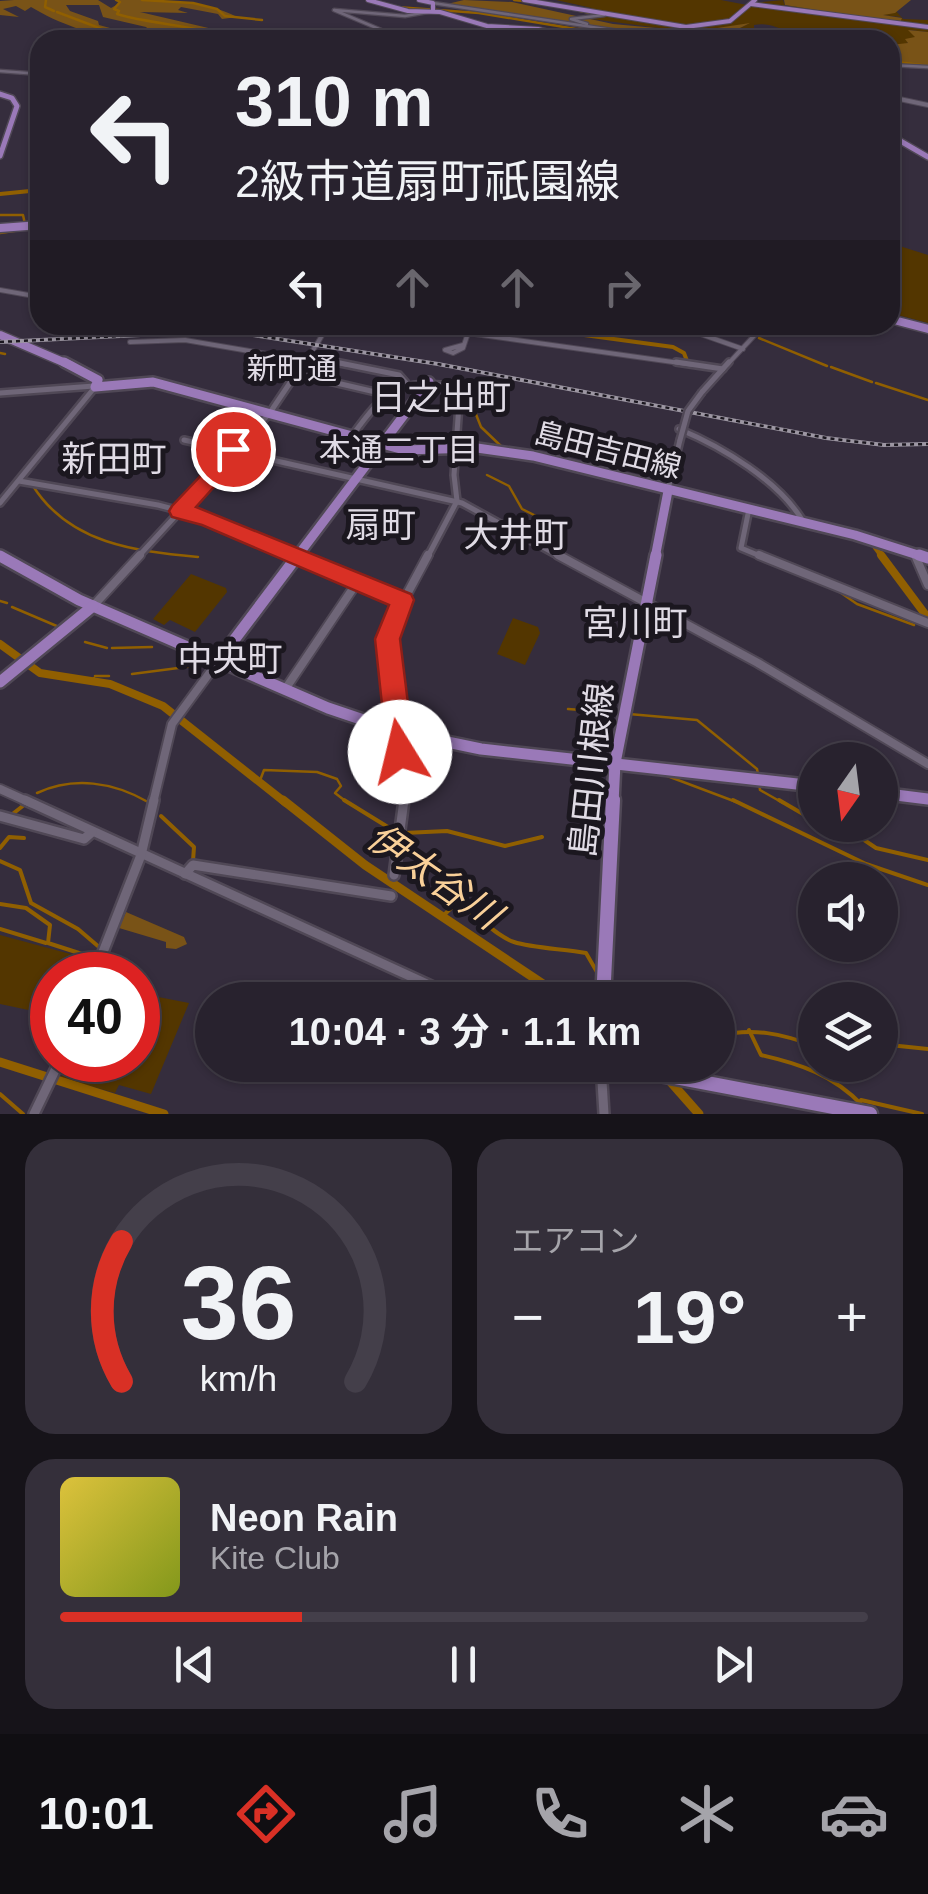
<!DOCTYPE html>
<html lang="ja">
<head>
<meta charset="utf-8">
<style>
	body { margin:0; font-family:Helvetica,"Noto Sans JP",sans-serif; background:#342f3a; color:#f1f3f6; height:100vh; display:flex; flex-direction:column; font-size:38px; white-space:nowrap }
	* { box-sizing:border-box; margin:0 }
	p { font-size:32px; color:#a5a4aa }
	.icon { flex:none; width:55px; height:55px; fill:none; stroke:currentColor; stroke-width:2; stroke-linecap:round; stroke-linejoin:round }
	.map { position:relative; height:1114px; overflow:hidden }
	.sheet { display:flex; flex-direction:column; gap:25px; padding:25px; background:#161319; flex:1 }
	.sheet>* { flex:none }
	.top-card { position:absolute; left:30px; top:30px; width:870px; height:305px; border-radius:30px; box-shadow:0 2px 8px #0004,0 0 0 2px #443f4a; background:#28222e; color:#f1f3f6; overflow:hidden }
	.needle { width:65px; rotate:194deg }
	.fabs { position:absolute; left:798px; top:742px; display:grid; gap:20px }
	.fabs a { display:grid; place-items:center; width:100px; height:100px; border-radius:50%; background:#28222e; box-shadow:0 2px 8px #0004,0 0 0 2px #443f4a; font-size:50px }
	.speed { position:absolute; left:30px; top:952px; display:flex; gap:20px; font-size:50px; font-weight:700; text-align:center }
	.speed>* { display:grid; place-content:center; width:130px; height:130px; border-radius:50%; background:#28222e; box-shadow:0 2px 8px #0004,0 0 0 2px #443f4a; line-height:1 }
	.speed .limit { border:15px solid #d22; background:#fff; color:#111 }
	.pin { position:absolute; display:grid; place-items:center; width:85px; height:85px; color:#fff; margin:-42px; border:5px solid #fff; border-radius:50%; box-shadow:0 2px 10px #0007 }
	.me { position:absolute; width:110px; margin:-55px; rotate:351deg; stroke-linejoin:round; filter:drop-shadow(0 0 8px #0008) }
	.turn { display:flex; align-items:center; gap:35px; height:210px; padding:0 40px; font-size:45px }
	.turn .icon { width:130px; height:130px; stroke-width:2.5 }
	.turn b { display:block; font-size:70px; line-height:85px }
	.lanes { display:flex; align-items:center; height:95px; padding:0 40px; background:#0003; justify-content:center; gap:50px; direction:ltr }
	.lanes .off { opacity:.35 }
	.big { font-size:75px; font-weight:700; line-height:1.1 }
	.sheet .tile { flex:1; display:flex; flex-direction:column; justify-content:center; gap:15px; min-width:0; padding:0 35px; border-radius:30px; background:#342f3a }
	.sheet .dial { align-items:center; gap:0 }
	.dial svg { height:260px; overflow:visible; fill:none; stroke:#443f4a; stroke-width:7; stroke-linecap:round; text-anchor:middle }
	.dial text { fill:#f1f3f6; stroke:none }
	.song { display:flex; align-items:center; gap:30px }
	.cover { width:120px; height:120px; border-radius:15px; background:linear-gradient(135deg,hsl(50 70% 55%),hsl(70 70% 35%)) }
	.played { height:10px; border-radius:5px; background:linear-gradient(90deg,#d93025 30%,#443f4a 30%) }
	.keys { display:flex; justify-content:space-around; direction:ltr }
	.heat { display:flex; justify-content:space-between; align-items:center; font-size:55px; direction:ltr }
	.sheet .tiles { flex:1; display:grid; gap:25px; grid-template-columns:1fr 1fr }
	.tile:last-child { grid-column:span 2 }
	.trip { position:absolute; left:195px; top:982px; width:540px; height:100px; border-radius:50px; background:#28222e; box-shadow:0 2px 8px #0004,0 0 0 2px #443f4a; font-weight:700; line-height:100px; text-align:center }
	.dock { display:flex; height:160px; justify-content:space-around; align-items:center; background:#100e12; color:#a5a4aa }
	.dock .icon { width:70px; height:70px }
	.dock .on { color:#d93025 }
	.dock b { font-size:45px; color:#f1f3f6 }
	.map>svg:first-child { display:block }
	.green { fill:#533600 }
	.forest { fill:#795317 }
	.lines { fill:none; stroke-linecap:round; stroke-linejoin:round }
	.stream-far1 { stroke:#905f01; stroke-width:2.5 }
	.stream { stroke:#905f01; stroke-width:4 }
	.river-far4 { stroke:#905f01; stroke-width:2.5 }
	.river-far3 { stroke:#905f01; stroke-width:4 }
	.river-far2 { stroke:#905f01; stroke-width:5 }
	.river-far1 { stroke:#905f01; stroke-width:8 }
	.river { stroke:#905f01; stroke-width:9 }
	.minor-far4-casing { stroke:#504856; stroke-width:5 }
	.minor-far3-casing { stroke:#504856; stroke-width:6 }
	.minor-far2-casing { stroke:#504856; stroke-width:10 }
	.minor-far1-casing { stroke:#504856; stroke-width:12 }
	.minor-casing { stroke:#504856; stroke-width:14 }
	.major-far5-casing { stroke:#504856; stroke-width:6 }
	.major-far4-casing { stroke:#504856; stroke-width:8 }
	.major-far3-casing { stroke:#504856; stroke-width:11 }
	.major-far2-casing { stroke:#504856; stroke-width:14 }
	.major-far1-casing { stroke:#504856; stroke-width:16 }
	.major-casing { stroke:#504856; stroke-width:19 }
	.minor-far4 { stroke:#6f6678; stroke-width:2.5 }
	.minor-far3 { stroke:#6f6678; stroke-width:4 }
	.minor-far2 { stroke:#6f6678; stroke-width:5 }
	.minor-far1 { stroke:#6f6678; stroke-width:8 }
	.minor { stroke:#6f6678; stroke-width:9 }
	.major-far5 { stroke:#9a79b8; stroke-width:4 }
	.major-far4 { stroke:#9a79b8; stroke-width:5 }
	.major-far3 { stroke:#9a79b8; stroke-width:8 }
	.major-far2 { stroke:#9a79b8; stroke-width:9 }
	.major-far1 { stroke:#9a79b8; stroke-width:11 }
	.major { stroke:#9a79b8; stroke-width:14 }
	.rail-casing { stroke:#9c96a2; stroke-width:4 }
	.rail { stroke:#1b171f; stroke-width:2.5; stroke-dasharray:4; stroke-linecap:butt }
	.minor-bridge-casing { stroke:#504856; stroke-width:10; stroke-linecap:butt }
	.minor-bridge { stroke:#6f6678; stroke-width:5 }
	.route { fill:#d93025; stroke:#8d1f18; stroke-width:2.5 }
	.labels { text-anchor:middle; dominant-baseline:central; stroke-width:10; stroke-linejoin:round; paint-order:stroke }
	.far-quarter-label { font-size:30px; fill:#e0dbe5; stroke:#1b171f }
	.street-label { font-size:30px; fill:#e0dbe5; stroke:#1b171f }
	.neighbourhood-label { font-size:32px; fill:#e0dbe5; stroke:#1b171f }
	.quarter-label { font-size:35px; fill:#e0dbe5; stroke:#1b171f }
	.near-street-label { font-size:35px; fill:#e0dbe5; stroke:#1b171f }
	.near-water-label { font-size:38px; font-style:italic; fill:#f9d099; stroke:#1b171f }
</style>
</head>
<body>
<div class="map">
<svg width="928" height="1114" viewBox="0 0 928 1114">
	<rect width="100%" height="100%" fill="#352d3d"/>
	<g class="green">
		<path d="M556,0h165l26,5 -20,17 25,-17 41,5 -40,-7 30,-3 2,6 31,1 83,16 2,-6 -19,-2 14,-4 7,8 25,1v12l-19,-2 7,7 -12,8h-14v-5c-25,0 -50,0 -74,0 -21,0 -40,-20 -62,-15v10l-14,-3 -2,8h-12l11,-4 -1,-6 12,-6 -44,6 -37,-1 -83,-11 23,-3 -40,-8 25,1z"/>
		<path d="M890,243l38,12v68l-38,-10z"/>
		<path d="M191,574l35,14 1,4 -32,40 -25,-12 -6,5 -11,-6z"/>
		<path d="M513,618l25,9 2,6 -15,32 -28,-11z"/>
		<path d="M0,935l89,24 -8,16h-29v40l-52,-11z"/>
		<path d="M138,993l51,10 -38,91 -32,-9 -4,8 -54,-15 7,-18h70z"/>
	</g>
	<g class="forest">
		<path d="M14,0h84l13,8 9,-5 -4,-3c42,0 90,0 121,17l-15,2 -4,-5 -37,-7 -3,3 10,3 -48,-1 77,18 -7,8 5,2h-13l1,-4 -40,-8 2,9 -16,-1 3,-3 -6,-6 -43,-10 -4,-12h-33l4,6 28,10 1,4 22,6 -6,5 8,2 -6,2c-23,-5 -58,-16 -86,-33l-6,4 -9,-5 -13,3 16,8 -19,-2v-14z"/>
		<path d="M464,0l48,2 101,22 54,5 37,1 46,-7 -14,7 2,6 -68,4 -44,-4 -179,-32z"/>
		<path d="M784,0h127l-16,13 -12,2 19,3 -2,5 -115,-18z"/>
		<path d="M908,30l20,2v35l-38,-5v-17l18,-2 -3,-4 10,-2z"/>
		<path d="M126,912l58,25 3,7 -11,5 -10,-1v-6l-47,-14z"/>
	</g>
	<g class="lines">
		<g class="stream-far1">
			<path d="M46,0l-1,7 9,4"/>
			<path d="M116,0l4,2 -6,7 5,2 -2,3c30,9 61,10 92,18l-2,6"/>
			<path d="M142,0l51,3 24,6 8,7 37,4"/>
			<path d="M514,0l9,1"/>
			<path d="M580,11l17,3"/>
			<path d="M57,12l58,22 -4,3 6,2"/>
			<path d="M0,215h23l2,9"/>
			<path d="M0,233l21,-3"/>
			<path d="M726,325l25,9"/>
			<path d="M759,338l68,28"/>
			<path d="M0,353l5,1"/>
			<path d="M831,367l41,15"/>
			<path d="M876,383l52,17"/>
			<path d="M466,389l15,38 21,20"/>
			<path d="M487,475l22,11 13,23 16,8"/>
			<path d="M33,486c37,58 102,65 165,71"/>
			<path d="M831,586l26,18 57,21"/>
			<path d="M0,601l7,2"/>
			<path d="M12,607l47,20"/>
			<path d="M85,642l22,6"/>
			<path d="M112,648l40,-1"/>
			<path d="M132,674l77,-10"/>
			<path d="M95,676h14"/>
			<path d="M91,682l3,-4"/>
			<path d="M568,709l53,4"/>
			<path d="M629,714l68,6 60,49 1,5"/>
			<path d="M662,774l77,29"/>
			<path d="M759,782l1,8 23,13"/>
			<path d="M259,783l5,-13 53,2 20,7 4,7 -6,7 13,10"/>
			<path d="M37,793c37,-17 76,-11 111,9"/>
		</g>
		<g class="stream">
			<path d="M344,800l52,32"/>
			<path d="M733,800l133,64 62,21"/>
			<path d="M779,800l36,21"/>
			<path d="M10,816l14,-11"/>
			<path d="M161,816l33,31 -1,14"/>
			<path d="M823,825l13,8 6,-8 34,23 52,12"/>
			<path d="M404,833l43,-2 58,15 37,-9"/>
			<path d="M0,848l9,-11 15,1"/>
			<path d="M0,861l20,9 11,33 47,26 21,18"/>
			<path d="M0,904l26,4 24,17 -2,18 62,20 21,12"/>
			<path d="M443,916l10,-10c25,3 37,28 61,36 18,6 51,7 72,11l11,19"/>
			<path d="M0,929l46,14"/>
			<path d="M138,979l6,3"/>
			<path d="M749,1030l12,25c40,9 72,20 101,50"/>
			<path d="M718,1036c35,-9 64,-2 97,10"/>
			<path d="M880,1044l48,5"/>
			<path d="M0,1094l23,20"/>
			<path d="M861,1100l61,14"/>
		</g>
		<g class="river-far4">
			<path d="M396,7l83,6 121,20 17,7"/>
			<path d="M638,40h24"/>
			<path d="M890,61l38,5"/>
		</g>
		<g class="river-far3">
			<path d="M0,194l40,-4"/>
			<path d="M510,325l163,22 11,6 3,8"/>
		</g>
		<path class="river-far2" d="M872,543l11,15"/>
		<g class="river-far1">
			<path d="M881,555l47,63"/>
			<path d="M0,644l40,29 70,11 53,22 123,97"/>
		</g>
		<g class="river">
			<path d="M283,800l82,65 202,135"/>
			<path d="M0,1062l164,52"/>
			<path d="M669,1080l30,34"/>
		</g>
		<g class="minor-far4-casing">
			<g id="minor-far4">
				<path d="M433,3l245,37"/>
				<path d="M587,24l-16,-5 33,-4"/>
				<path d="M376,40l10,-8 -52,-22 71,6 28,-5"/>
				<path d="M890,65l38,2"/>
				<path d="M0,71l40,3"/>
			</g>
		</g>
		<g class="minor-far3-casing">
			<g id="minor-far3">
				<path d="M890,97l38,8"/>
				<path d="M0,290l40,7"/>
				<path d="M411,325l283,40"/>
				<path d="M675,325l68,24"/>
				<path d="M130,342l55,-2 117,20"/>
				<path d="M317,344l11,-19"/>
				<path d="M463,345l-18,5 8,3 10,-5 5,-15"/>
				<path d="M313,358l35,7"/>
				<path d="M303,365l12,-18"/>
				<path d="M727,365l37,-40"/>
			</g>
		</g>
		<g class="minor-far2-casing">
			<g id="minor-far2">
				<path d="M335,362l64,13 7,8"/>
				<path d="M676,362l47,7"/>
				<path d="M298,374l86,20"/>
				<path d="M702,392l27,-30"/>
				<path d="M0,393l94,-7"/>
				<path d="M679,429c43,18 101,52 125,94"/>
				<path d="M352,436c33,-46 47,-58 105,-49l3,3 -6,85 3,26"/>
				<path d="M184,440l278,63 101,55"/>
				<path d="M19,481l139,24 49,13 94,40"/>
				<path d="M668,489l12,-49"/>
				<path d="M0,503l95,-116"/>
				<path d="M749,509l-8,39 24,10"/>
				<path d="M915,554l2,4"/>
				<path d="M137,558l132,-144 35,-52"/>
				<path d="M427,558l30,-57"/>
			</g>
		</g>
		<g class="minor-far1-casing">
			<g id="minor-far1">
				<path d="M295,555l107,45"/>
				<path d="M558,555l200,108 170,101"/>
				<path d="M759,555l169,68"/>
				<path d="M915,555l13,30"/>
				<path d="M94,605l46,-50"/>
				<path d="M286,688l72,-107"/>
				<path d="M396,731l-8,-79 3,-28 37,-69"/>
				<path d="M399,732l5,71"/>
				<path d="M0,789l31,14"/>
				<path d="M153,803l19,-79 47,-64"/>
			</g>
		</g>
		<g class="minor-casing">
			<g id="minor">
				<path d="M25,800l437,200"/>
				<path d="M0,816l84,23 8,-7"/>
				<path d="M185,874l8,-9 198,31"/>
				<path d="M394,875l10,-75"/>
				<path d="M94,975l47,-120 13,-55"/>
				<path d="M601,1065l3,49"/>
				<path d="M34,1114l26,-54"/>
			</g>
		</g>
		<g class="major-far5-casing">
			<g id="major-far5">
				<path d="M368,0l40,11 32,1 47,14 51,3 46,11"/>
				<path d="M419,0l14,3v8"/>
				<path d="M524,0l162,27 44,-6 25,-21"/>
				<path d="M751,4l177,23"/>
			</g>
		</g>
		<g class="major-far4-casing">
			<g id="major-far4">
				<path d="M0,94l12,4 5,8 -17,50"/>
				<path d="M890,135l38,22"/>
			</g>
		</g>
		<g class="major-far3-casing">
			<g id="major-far3">
				<path d="M0,228l40,-3"/>
				<path d="M890,319l38,10"/>
				<path d="M0,335l70,30"/>
			</g>
		</g>
		<g class="major-far2-casing">
			<g id="major-far2">
				<path d="M64,362l34,18 -3,7 58,-5 251,68 73,-2 56,8 322,79 72,23"/>
				<path d="M296,558l133,-176"/>
				<path d="M655,558l13,-67"/>
			</g>
		</g>
		<g class="major-far1-casing">
			<g id="major-far1">
				<path d="M919,555l9,3"/>
				<path d="M0,556l79,44 249,108 71,24 82,17 334,37"/>
				<path d="M219,660l79,-105"/>
				<path d="M0,682l93,-76"/>
				<path d="M880,793l48,6"/>
				<path d="M613,803l2,-40 41,-208"/>
			</g>
		</g>
		<g class="major-casing">
			<g id="major">
				<path d="M603,1000l10,-200"/>
				<path d="M612,1065l258,49"/>
			</g>
		</g>
		<use href="#minor-far4" class="minor-far4"/>
		<use href="#minor-far3" class="minor-far3"/>
		<use href="#minor-far2" class="minor-far2"/>
		<use href="#minor-far1" class="minor-far1"/>
		<use href="#minor" class="minor"/>
		<use href="#major-far5" class="major-far5"/>
		<use href="#major-far4" class="major-far4"/>
		<use href="#major-far3" class="major-far3"/>
		<use href="#major-far2" class="major-far2"/>
		<use href="#major-far1" class="major-far1"/>
		<use href="#major" class="major"/>
		<g class="rail-casing">
			<path id="rail" d="M0,342l181,-9 72,2 185,29 388,74 58,7 44,-1"/>
		</g>
		<use href="#rail" class="rail"/>
		<g class="minor-bridge-casing">
			<path id="minor-bridge" d="M680,440l8,-29 14,-19"/>
		</g>
		<use href="#minor-bridge" class="minor-bridge"/>
	</g>
	<path class="route" d="M233,442l14,8 -51,57 215,87 3,6 -14,39 14,113 -4,9 -10,4 -9,-4 -4,-9 -12,-113 14,-34 -187,-80 -30,-8 -3,-6 3,-5 52,-55 2,-7z"/>
	<g class="labels">
		<g class="far-quarter-label">
			<text x="292" y="368">新町通</text>
		</g>
		<g class="street-label">
			<text transform="translate(608 450) rotate(14)">島田吉田線</text>
		</g>
		<g class="neighbourhood-label">
			<text x="399" y="450">本通二丁目</text>
		</g>
		<g class="quarter-label">
			<text x="441" y="396">日之出町</text>
			<text x="114" y="458">新田町</text>
			<text x="381" y="524">扇町</text>
			<text x="516" y="534">大井町</text>
			<text x="635" y="622">宮川町</text>
			<text x="230" y="658">中央町</text>
		</g>
		<g class="near-street-label">
			<text transform="translate(591 770) rotate(-84)">島田川根線</text>
		</g>
		<g class="near-water-label">
			<text transform="translate(434 876) rotate(35)">伊太谷川</text>
		</g>
	</g>
</svg>
<div class="fabs">
<a><svg class="needle" viewBox="-14 -14 28 28"><path d="M0-13l5 13h-10z" fill="#e53935"/><path d="M0 13l5-13h-10z" fill="#a5a4aa"/></svg></a>
<a><svg class="icon" aria-label="sound" viewBox="0 0 24 24"><path d="M4 9h4l5-4v14l-5-4H4zM17 9q2 3 0 6"/></svg></a>
<a><svg class="icon" aria-label="layers" viewBox="0 0 24 24"><path d="M12 4l9 5-9 5-9-5zM3 14l9 5 9-5"/></svg></a>
</div>
<div class="speed"><div class="limit">40</div></div>
<div class="pin" style="left:233px;top:449px;background:#d93025"><svg class="icon" aria-label="arrive" viewBox="0 0 24 24"><path d="M6 21V4h12l-3 4 3 4H6"/></svg></div>
<svg class="me" style="left:400px;top:752px" viewBox="-20 -20 40 40"><circle r="19" fill="#fff"/><path d="M0-13L10 11 0 6-10 11z" fill="#d93025"/></svg>
<div class="trip">10:04 · 3 分 · 1.1 km</div>
<div class="top-card">
<div class="turn"><svg class="icon" aria-label="left" viewBox="0 0 24 24"><path d="M17 20v-9H6M10 6l-5 5 5 5"/></svg><div><b>310 m</b>2級市道扇町祇園線</div></div>
<div class="lanes"><svg class="icon" aria-label="left" viewBox="0 0 24 24"><path d="M17 20v-9H6M10 6l-5 5 5 5"/></svg><svg class="icon off" aria-label="ahead" viewBox="0 0 24 24"><path d="M12 20V5M6 11l6-6 6 6"/></svg><svg class="icon off" aria-label="ahead" viewBox="0 0 24 24"><path d="M12 20V5M6 11l6-6 6 6"/></svg><svg class="icon off" aria-label="right" viewBox="0 0 24 24"><path d="M7 20v-9h11M14 6l5 5-5 5"/></svg></div>
</div>
</div>
<section class="sheet">
<div class="tiles">
<div class="tile dial"><svg viewBox="0 0 100 80">
<path d="M14 69A42 42 0 1 1 86 69"/>
<path d="M14 69A42 42 0 0 1 14 26" stroke="#d93025"/>
<text x="50" y="56" font-size="32" font-weight="700">36</text>
<text x="50" y="72" font-size="11">km/h</text>
</svg></div>
<div class="tile"><p>エアコン</p>
<div class="heat"><a>−</a><b class="big">19°</b><a>+</a></div>
</div>
<div class="tile">
<div class="song"><i class="cover"></i><div><b>Neon Rain</b><p>Kite Club</p></div></div>
<div class="played"></div>
<div class="keys"><svg class="icon" aria-label="previous" viewBox="0 0 24 24"><path d="M18 5L8 12l10 7zM5 5v14"/></svg><svg class="icon" aria-label="pause" viewBox="0 0 24 24"><path d="M8 5v14M16 5v14"/></svg><svg class="icon" aria-label="next" viewBox="0 0 24 24"><path d="M6 5l10 7-10 7zM19 5v14"/></svg></div>
</div>
</div>
</section>
<nav class="dock">
<b>10:01</b>
<svg class="icon on" aria-label="directions" viewBox="0 0 24 24"><path d="M12 3l9 9-9 9-9-9zM9 14v-3h6M13 9l2 2-2 2"/></svg>
<svg class="icon" aria-label="music" viewBox="0 0 24 24"><path d="M9 18V5l10-2v13"/><circle cx="6" cy="18" r="3"/><circle cx="16" cy="16" r="3"/></svg>
<svg class="icon" aria-label="phone" viewBox="0 0 24 24"><path d="M5 4h4l2 5-3 2q2 4 5 5l2-3 5 2v4C11 20 4 13 5 4z"/></svg>
<svg class="icon" aria-label="climate" viewBox="0 0 24 24"><path d="M12 3v18M4 7l16 10M4 17L20 7"/></svg>
<svg class="icon" aria-label="car" viewBox="0 0 24 24"><path d="M5 17H2v-5l4-1 3-4h7l3 4 3 1v5h-3M9 17h6M6 11h13"/><circle cx="7" cy="17" r="2"/><circle cx="17" cy="17" r="2"/></svg>
</nav>
</body>
</html>
